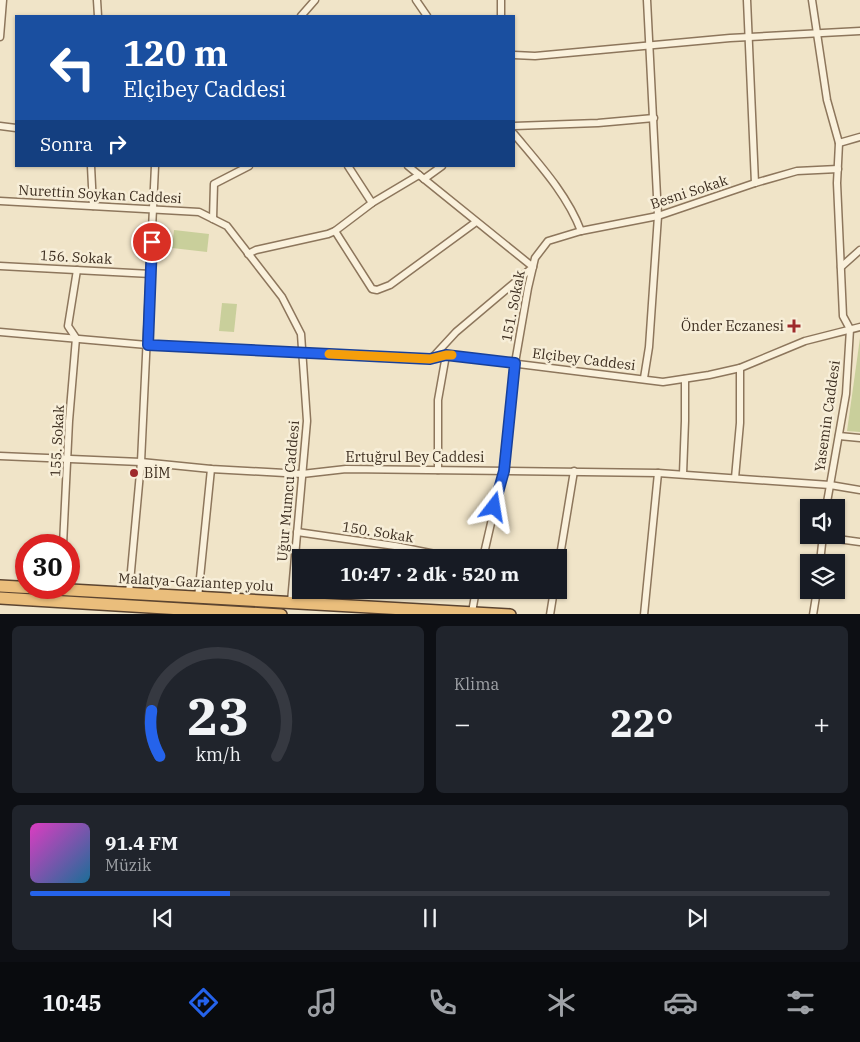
<!DOCTYPE html>
<html lang="tr">
<head>
<meta charset="utf-8">
<style>
	body { margin:0; font-family:"IBM Plex Serif",serif; background:#20242c; color:#f1f3f6; height:100vh; display:flex; flex-direction:column; font-size:19px; white-space:nowrap }
	* { box-sizing:border-box; margin:0 }
	p { font-size:16px; color:#9ea1a6 }
	.icon { flex:none; width:28px; height:28px; fill:none; stroke:currentColor; stroke-width:2; stroke-linecap:round; stroke-linejoin:round }
	.map { position:relative; height:614px; overflow:hidden }
	.panel { display:flex; flex-direction:column; gap:12px; padding:12px; background:#0d0f14; flex:1 }
	.panel>* { flex:none }
	.top-card { position:absolute; left:15px; top:15px; width:500px; height:152px; border-radius:0px; box-shadow:0 1px 4px #0004; background:#1a4fa0; color:#fff; overflow:hidden }
	.buttons { position:absolute; left:800px; top:499px; display:grid; gap:10px }
	.buttons a { display:grid; place-items:center; width:45px; height:45px; border-radius:0px; background:#171b24; box-shadow:0 1px 4px #0004; font-size:25px }
	.speed { position:absolute; left:15px; top:534px; display:flex; gap:10px; font-size:25px; font-weight:700; text-align:center }
	.speed>* { display:grid; place-content:center; width:65px; height:65px; border-radius:50%; background:#171b24; box-shadow:0 1px 4px #0004; line-height:1 }
	.speed .limit { border:8px solid #d22; background:#fff; color:#111 }
	.pin { position:absolute; display:grid; place-items:center; width:42px; height:42px; color:#fff; margin:-21px; border:2px solid #fff; border-radius:50%; box-shadow:0 1px 5px #0007 }
	.me { position:absolute; width:55px; margin:-28px; rotate:14deg; stroke-linejoin:round; filter:drop-shadow(0 0 4px #0008) }
	.turn { display:flex; align-items:center; gap:18px; height:105px; padding:0 25px; font-size:22px }
	.turn .icon { width:65px; height:65px; stroke-width:2.5 }
	.turn b { display:block; font-size:35px; line-height:42px }
	.then { display:flex; align-items:center; height:48px; padding:0 25px; background:#0003; gap:10px; font-size:19px }
	.big { font-size:38px; font-weight:700; line-height:1.1 }
	.panel .widget { flex:1; display:flex; flex-direction:column; justify-content:center; gap:8px; min-width:0; padding:0 18px; border-radius:8px; background:#20242c }
	.panel .dial { align-items:center; gap:0 }
	.dial svg { height:130px; overflow:visible; fill:none; stroke:#363941; stroke-width:7; stroke-linecap:round; text-anchor:middle }
	.dial text { fill:#f1f3f6; stroke:none }
	.song { display:flex; align-items:center; gap:15px }
	.cover { width:60px; height:60px; border-radius:8px; background:linear-gradient(135deg,hsl(310 70% 55%),hsl(200 70% 35%)) }
	.played { height:5px; border-radius:2px; background:linear-gradient(90deg,#2563eb 25%,#363941 25%) }
	.keys { display:flex; justify-content:space-around; direction:ltr }
	.heat { display:flex; justify-content:space-between; align-items:center; font-size:28px; direction:ltr }
	.panel .tiles { flex:1; display:grid; gap:12px; grid-template-columns:1fr 1fr }
	.widget:last-child { grid-column:span 2 }
	.trip { position:absolute; left:292px; top:549px; width:275px; height:50px; border-radius:0px; background:#171b24; box-shadow:0 1px 4px #0004; font-weight:700; line-height:50px; text-align:center }
	.tab-bar { display:flex; height:80px; justify-content:space-around; align-items:center; background:#090b0e; color:#9ea1a6 }
	.tab-bar .icon { width:35px; height:35px }
	.tab-bar .on { color:#2563eb }
	.tab-bar b { font-size:22px; color:#f1f3f6 }
	.map>svg:first-child { display:block }
	.green { fill:#c9cf9b }
	.lines { fill:none; stroke-linecap:round; stroke-linejoin:round }
	.minor-casing { stroke:#8d765c; stroke-width:9 }
	.trunk-casing { stroke:#5b4430; stroke-width:14 }
	.minor { stroke:#faf1dc; stroke-width:6 }
	.trunk { stroke:#eabe7c; stroke-width:11 }
	.route-casing { stroke:#184099; stroke-width:12 }
	.route { stroke:#2563eb; stroke-width:9 }
	.slow { stroke:#f59e0b; stroke-width:9 }
	.poi-dot { fill:#9e2a2b; stroke:#f7eed8; stroke-width:2 }
	.labels { text-anchor:middle; dominant-baseline:central; stroke-width:5; stroke-linejoin:round; paint-order:stroke }
	.street-label { font-size:14px; fill:#3d2e20; stroke:#f7eed8 }
	.poi-label { font-size:14px; fill:#3d2e20; stroke:#f7eed8; text-anchor:end }
</style>
</head>
<body>
<div class="map">
<svg width="860" height="615" viewBox="0 0 860 615">
	<rect width="100%" height="100%" fill="#f0e4c8"/>
	<g class="green">
		<path d="M174,230l35,4 -2,18 -35,-4z"/>
		<path d="M222,303l15,1 -3,28 -15,-1z"/>
		<path d="M860,338v94l-13,-1z"/>
	</g>
	<g class="lines">
		<g class="minor-casing">
			<g id="minor">
				<path d="M97,0l1,16"/>
				<path d="M416,0l11,16"/>
				<path d="M747,0l8,183"/>
				<path d="M812,0l15,100 12,43 -2,40 6,133 7,13 -4,65 -20,114"/>
				<path d="M301,16l14,-16"/>
				<path d="M501,16v-16"/>
				<path d="M0,37l3,-37"/>
				<path d="M514,55l21,1 195,-18 130,-7"/>
				<path d="M0,126l16,2"/>
				<path d="M514,126l84,-3 56,-5"/>
				<path d="M514,134c25,30 53,60 67,97"/>
				<path d="M839,143l21,-6"/>
				<path d="M91,166l2,40"/>
				<path d="M348,166l24,37"/>
				<path d="M408,166l125,101 -77,65 -24,26"/>
				<path d="M424,179l18,-13"/>
				<path d="M0,201l199,11 28,14 55,71 19,37 6,87 -16,181"/>
				<path d="M213,219l1,-35 35,-18"/>
				<path d="M335,231l37,58 5,1 13,-5 86,-63"/>
				<path d="M248,254l8,-4 72,-16 7,-3 37,-28 47,-28"/>
				<path d="M0,266l151,8"/>
				<path d="M841,267l19,-17"/>
				<path d="M0,332l147,13 283,14 16,-4 217,27 46,-7 31,-7 65,-27 55,-14"/>
				<path d="M644,378l5,-31 9,-131 -11,-216"/>
				<path d="M839,436l21,2"/>
				<path d="M0,456l141,6 70,7 91,5 44,-5 312,4 172,12 30,5"/>
				<path d="M438,470v-70l8,-45"/>
				<path d="M683,474l2,-53v-42"/>
				<path d="M735,478l5,-55v-55"/>
				<path d="M297,532l98,14 60,12"/>
				<path d="M823,537l37,5"/>
				<path d="M63,545l6,-124 7,-83 -8,-12 9,-56"/>
				<path d="M483,558l20,-87 12,-108 13,-75 7,-30 13,-17 33,-10 77,-15 97,-33 42,-12 41,-2"/>
				<path d="M559,562l15,-91"/>
				<path d="M820,562l3,-27"/>
				<path d="M129,593l12,-131 14,-296"/>
				<path d="M198,598l13,-129"/>
				<path d="M472,612l4,-22"/>
				<path d="M550,615l4,-25"/>
				<path d="M644,615l14,-142"/>
				<path d="M813,615l4,-25"/>
			</g>
		</g>
		<g class="trunk-casing">
			<g id="trunk">
				<path d="M0,586l510,29"/>
				<path d="M0,598l281,17"/>
			</g>
		</g>
		<use href="#minor" class="minor"/>
		<use href="#trunk" class="trunk"/>
	</g>
	<g class="lines">
		<g class="route-casing">
			<path id="route" d="M152,242l-4,103 282,14 16,-4 69,8 -11,108 -10,36"/>
		</g>
		<use href="#route" class="route"/>
		<path class="slow" d="M329,354l101,5 16,-4h6"/>
	</g>
	<g class="poi-dot">
		<path d="M791.5 318.5h5v5h5v5h-5v5h-5v-5h-5v-5h5z"/>
		<circle cx="134" cy="473" r="5"/>
	</g>
	<g class="labels">
		<g class="street-label">
			<text transform="translate(689 192) rotate(-18)">Besni Sokak</text>
			<text transform="translate(100 194) rotate(3)">Nurettin Soykan Caddesi</text>
			<text transform="translate(76 257) rotate(3)">156. Sokak</text>
			<text transform="translate(513 306) rotate(-79)">151. Sokak</text>
			<text transform="translate(584 359) rotate(7)">Elçibey Caddesi</text>
			<text transform="translate(827 416) rotate(-82)">Yasemin Caddesi</text>
			<text transform="translate(57 441) rotate(-87)">155. Sokak</text>
			<text x="415" y="457">Ertuğrul Bey Caddesi</text>
			<text transform="translate(288 491) rotate(-85)">Uğur Mumcu Caddesi</text>
			<text transform="translate(378 532) rotate(9)">150. Sokak</text>
			<text transform="translate(196 582) rotate(3)">Malatya-Gaziantep yolu</text>
		</g>
		<g class="poi-label">
			<text x="784" y="326">Önder Eczanesi</text>
			<text x="144" y="473" text-anchor="start">BİM</text>
		</g>
	</g>
</svg>
<div class="buttons">
<a><svg class="icon" aria-label="sound" viewBox="0 0 24 24"><path d="M4 9h4l5-4v14l-5-4H4zM17 9q2 3 0 6"/></svg></a>
<a><svg class="icon" aria-label="layers" viewBox="0 0 24 24"><path d="M12 4l9 5-9 5-9-5zM3 14l9 5 9-5"/></svg></a>
</div>
<div class="speed"><div class="limit">30</div></div>
<div class="pin" style="left:152px;top:242px;background:#d93025"><svg class="icon" aria-label="arrive" viewBox="0 0 24 24"><path d="M6 21V4h12l-3 4 3 4H6"/></svg></div>
<svg class="me" style="left:494px;top:507px" viewBox="-20 -20 40 40"><path d="M0-17L14 15 0 8-14 15z" fill="#2563eb" stroke="#fff" stroke-width="4"/></svg>
<div class="trip">10:47 · 2 dk · 520 m</div>
<div class="top-card">
<div class="turn"><svg class="icon" aria-label="left" viewBox="0 0 24 24"><path d="M17 20v-9H6M10 6l-5 5 5 5"/></svg><div><b>120 m</b>Elçibey Caddesi</div></div>
<div class="then">Sonra<svg class="icon" aria-label="right" viewBox="0 0 24 24"><path d="M7 20v-9h11M14 6l5 5-5 5"/></svg></div>
</div>
</div>
<section class="panel">
<div class="tiles">
<div class="widget dial"><svg viewBox="0 0 100 80">
<path d="M14 69A42 42 0 1 1 86 69"/>
<path d="M14 69A42 42 0 0 1 9 41" stroke="#2563eb"/>
<text x="50" y="56" font-size="32" font-weight="700">23</text>
<text x="50" y="72" font-size="11">km/h</text>
</svg></div>
<div class="widget"><p>Klima</p>
<div class="heat"><a>−</a><b class="big">22°</b><a>+</a></div>
</div>
<div class="widget">
<div class="song"><i class="cover"></i><div><b>91.4 FM</b><p>Müzik</p></div></div>
<div class="played"></div>
<div class="keys"><svg class="icon" aria-label="previous" viewBox="0 0 24 24"><path d="M18 5L8 12l10 7zM5 5v14"/></svg><svg class="icon" aria-label="pause" viewBox="0 0 24 24"><path d="M8 5v14M16 5v14"/></svg><svg class="icon" aria-label="next" viewBox="0 0 24 24"><path d="M6 5l10 7-10 7zM19 5v14"/></svg></div>
</div>
</div>
</section>
<nav class="tab-bar">
<b>10:45</b>
<svg class="icon on" aria-label="directions" viewBox="0 0 24 24"><path d="M12 3l9 9-9 9-9-9zM9 14v-3h6M13 9l2 2-2 2"/></svg>
<svg class="icon" aria-label="music" viewBox="0 0 24 24"><path d="M9 18V5l10-2v13"/><circle cx="6" cy="18" r="3"/><circle cx="16" cy="16" r="3"/></svg>
<svg class="icon" aria-label="phone" viewBox="0 0 24 24"><path d="M5 4h4l2 5-3 2q2 4 5 5l2-3 5 2v4C11 20 4 13 5 4z"/></svg>
<svg class="icon" aria-label="climate" viewBox="0 0 24 24"><path d="M12 3v18M4 7l16 10M4 17L20 7"/></svg>
<svg class="icon" aria-label="car" viewBox="0 0 24 24"><path d="M5 17H2v-5l4-1 3-4h7l3 4 3 1v5h-3M9 17h6M6 11h13"/><circle cx="7" cy="17" r="2"/><circle cx="17" cy="17" r="2"/></svg>
<svg class="icon" aria-label="filters" viewBox="0 0 24 24"><path d="M4 7h16M4 17h16"/><circle cx="9" cy="7" r="2"/><circle cx="15" cy="17" r="2"/></svg>
</nav>
</body>
</html>
